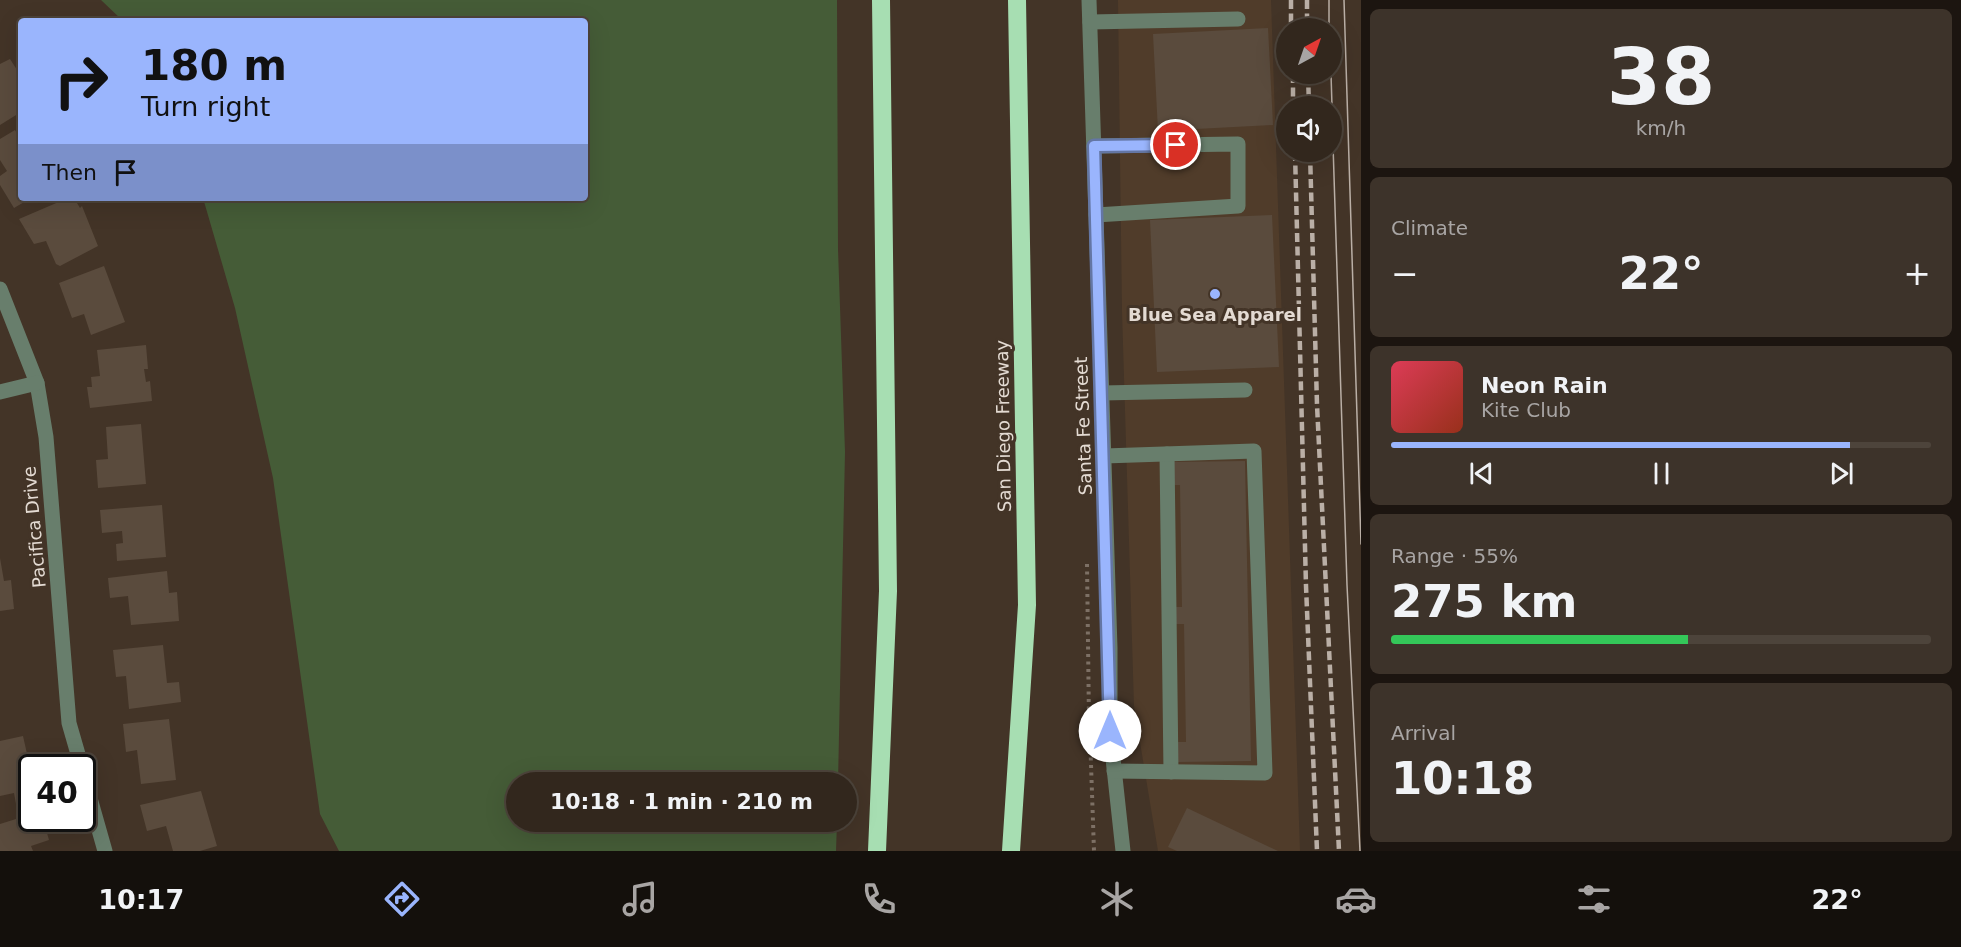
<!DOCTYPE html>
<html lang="en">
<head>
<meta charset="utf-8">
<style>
	body { margin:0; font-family:"DejaVu Sans",sans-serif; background:#3d332a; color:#f1f3f6; height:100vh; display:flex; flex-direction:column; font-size:22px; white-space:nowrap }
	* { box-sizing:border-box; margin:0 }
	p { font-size:20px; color:#a8a5a4 }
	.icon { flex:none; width:33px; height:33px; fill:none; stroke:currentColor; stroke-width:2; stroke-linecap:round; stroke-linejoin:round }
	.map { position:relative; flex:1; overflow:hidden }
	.sheet { display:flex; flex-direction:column; gap:9px; padding:9px; background:#1c1510; width:600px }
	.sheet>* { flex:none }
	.banner { position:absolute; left:18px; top:18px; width:570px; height:183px; border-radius:6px; box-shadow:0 6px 24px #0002,0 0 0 2px #4d443b; background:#9ab5fd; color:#111; overflow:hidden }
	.needle { width:39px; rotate:40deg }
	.buttons { position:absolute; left:1276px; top:18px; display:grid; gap:12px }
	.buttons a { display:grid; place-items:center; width:66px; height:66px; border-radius:50%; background:#32271d; box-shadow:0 6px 24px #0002,0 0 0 2px #4d443b; font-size:30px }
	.speed { position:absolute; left:18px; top:754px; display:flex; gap:12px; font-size:30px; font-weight:700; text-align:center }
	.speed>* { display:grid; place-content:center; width:78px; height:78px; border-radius:50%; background:#32271d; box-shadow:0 6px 24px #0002,0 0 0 2px #4d443b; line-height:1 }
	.speed .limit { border:3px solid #111; border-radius:9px; background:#fff; color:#111 }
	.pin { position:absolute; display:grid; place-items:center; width:51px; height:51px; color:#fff; margin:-26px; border:3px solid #fff; border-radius:50%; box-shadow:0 2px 6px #0007 }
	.me { position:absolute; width:66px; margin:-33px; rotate:0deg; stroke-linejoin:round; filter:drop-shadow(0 0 4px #0008) }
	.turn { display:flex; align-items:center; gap:21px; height:126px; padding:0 24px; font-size:27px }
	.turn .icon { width:78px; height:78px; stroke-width:2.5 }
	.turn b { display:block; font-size:42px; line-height:51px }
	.then { display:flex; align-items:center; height:57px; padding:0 24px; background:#0003; gap:12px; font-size:22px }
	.big { font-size:45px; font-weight:700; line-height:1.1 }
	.sheet .widget { flex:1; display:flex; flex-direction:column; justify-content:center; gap:9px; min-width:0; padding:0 21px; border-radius:9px; background:#3d332a }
	.sheet .dial { align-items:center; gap:0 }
	.dial b { font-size:78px; line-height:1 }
	.song { display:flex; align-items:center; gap:18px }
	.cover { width:72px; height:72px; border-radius:9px; background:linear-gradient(135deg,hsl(350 70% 55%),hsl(10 70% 35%)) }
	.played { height:6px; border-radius:3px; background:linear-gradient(90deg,#9ab5fd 85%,#4d443b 85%) }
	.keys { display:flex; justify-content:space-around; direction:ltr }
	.heat { display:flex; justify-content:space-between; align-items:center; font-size:33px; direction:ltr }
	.charge { height:9px; border-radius:4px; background:linear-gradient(90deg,#34c759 55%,#4d443b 0) }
	.trip { position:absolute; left:506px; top:772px; width:351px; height:60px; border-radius:30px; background:#32271d; box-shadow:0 6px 24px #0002,0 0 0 2px #4d443b; font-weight:700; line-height:60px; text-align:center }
	.tab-bar { display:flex; height:96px; justify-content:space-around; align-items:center; background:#14100c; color:#a8a5a4 }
	.tab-bar .icon { width:42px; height:42px }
	.tab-bar .active { color:#9ab5fd }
	.tab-bar b { font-size:27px; color:#f1f3f6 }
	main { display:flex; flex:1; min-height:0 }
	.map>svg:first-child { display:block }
	.built { fill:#503c2a }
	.green { fill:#455c37 }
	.building { fill:#5a4b3d }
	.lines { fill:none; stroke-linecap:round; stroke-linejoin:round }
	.path { stroke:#7d7065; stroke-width:4; stroke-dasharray:3 4.5; stroke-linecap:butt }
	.minor { stroke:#687e6c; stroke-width:15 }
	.highway { stroke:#a7deb2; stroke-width:18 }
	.tram { stroke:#baafa6; stroke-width:1.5 }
	.rail { stroke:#baafa6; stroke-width:4.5; stroke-dasharray:9 4.5; stroke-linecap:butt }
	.route-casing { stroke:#6476a4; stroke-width:15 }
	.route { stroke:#9ab5fd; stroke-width:10 }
	.poi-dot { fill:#9ab5fd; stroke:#433427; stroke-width:2 }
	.labels { text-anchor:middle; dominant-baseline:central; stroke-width:6; stroke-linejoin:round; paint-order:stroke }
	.poi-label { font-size:18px; font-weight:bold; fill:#e4dbd3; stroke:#433427 }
	.street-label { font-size:18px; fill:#e4dbd3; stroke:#433427 }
</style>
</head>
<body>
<main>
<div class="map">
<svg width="1361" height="851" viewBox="0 0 1361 851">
	<rect width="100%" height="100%" fill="#433427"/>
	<path class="built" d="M1118,0h153l29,851h-142l-24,-145 -12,-395z"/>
	<path class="green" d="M101,0h736l1,249 7,203 -7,331h-322v39h321l-1,29h-497l-19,-37 -47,-336 -38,-170 -32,-110h382v-177h-462z"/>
	<g class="building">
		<path d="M1268,28l5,97 -115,6 -5,-97z"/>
		<path d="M10,59l11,17v36l-21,13v-61z"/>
		<path d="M15,130l6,11v57h10l-17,10 -14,-23v-9l7,-5 -7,-11v-21z"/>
		<path d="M68,198h6l6,10 2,-2 16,40 -38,20 -4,-2 -10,-23 -12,3 -15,-25z"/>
		<path d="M1272,215l7,152 -122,5 -7,-152z"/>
		<path d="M104,266l21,56 -34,13 -7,-21 -12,4 -13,-35z"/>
		<path d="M146,345l2,24h-4l2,13 4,-1 2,20 -62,7 -3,-21h5l-1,-10 9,-1 -3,-26z"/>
		<path d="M141,424l5,60 -48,4 -2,-28 12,-1 -2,-32z"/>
		<path d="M1245,461l6,300 -74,1 -1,-20h10l-2,-118h-10l-1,-17h9l-2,-122h-9v-23z"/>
		<path d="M162,505l4,52 -49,4 -1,-17 7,-1 -1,-12 -20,2 -2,-23z"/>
		<path d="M0,558l4,23 7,-1 3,29 -14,2z"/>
		<path d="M167,571l2,22 8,-1 2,29 -48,4 -3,-29 -18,2 -2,-20z"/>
		<path d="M163,645l4,38 12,-1 2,20 -52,7 -3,-33 -10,1 -3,-27z"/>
		<path d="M169,719l7,61 -35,4 -4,-34 -11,2 -3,-28z"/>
		<path d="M23,736l9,40v24l-16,4 -2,-11 -14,3v-55z"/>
		<path d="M201,791l16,55 -17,5h-27l-7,-25 -19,5 -7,-26z"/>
		<path d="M1187,808l91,43h-101l-9,-4z"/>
		<path d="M32,814v5h11l6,21 -18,6 2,5h-33v-27z"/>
	</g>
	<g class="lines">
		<g class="path">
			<path d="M1087,564l2,157"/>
			<path d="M1090,735l4,116"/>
		</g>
		<g class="minor">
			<path d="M1089,0l21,648v83l13,120"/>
			<path d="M1090,22l148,-3"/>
			<path d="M1094,146l144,-2v62l-142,9"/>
			<path d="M0,289l37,94 9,54 23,286 13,45"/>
			<path d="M0,392l37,-9"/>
			<path d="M1102,393l143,-3"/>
			<path d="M1167,454l4,318"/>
			<path d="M1104,456l150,-5 11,322 -151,-2"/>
			<path d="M82,770l23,81"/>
		</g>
		<g class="highway">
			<path d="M877,851l11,-260 -7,-591"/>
			<path d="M1011,851l16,-246 -10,-605"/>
		</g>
		<g class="tram">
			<path d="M1329,0v28"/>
			<path d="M1344,0l17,544"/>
			<path d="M1331,74l1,32"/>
			<path d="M1332,113l15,472 13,266"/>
		</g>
		<g class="rail">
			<path d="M1291,0v28"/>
			<path d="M1307,0v28"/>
			<path d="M1293,74v32"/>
			<path d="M1308,74l1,32"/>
			<path d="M1295,152l11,434 11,265"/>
			<path d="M1310,152l7,253 22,446"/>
		</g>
	</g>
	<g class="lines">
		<g class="route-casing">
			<path id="route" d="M1110,731l-16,-585 82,-1"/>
		</g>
		<use href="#route" class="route"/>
	</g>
	<circle class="poi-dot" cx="1215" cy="294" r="6"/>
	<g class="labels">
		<g class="poi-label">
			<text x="1215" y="314">Blue Sea Apparel</text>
		</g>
		<g class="street-label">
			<text transform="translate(1003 426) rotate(-91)">San Diego Freeway</text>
			<text transform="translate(1083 426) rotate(-92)">Santa Fe Street</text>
			<text transform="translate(34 527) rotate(-95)">Pacifica Drive</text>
		</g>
	</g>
</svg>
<div class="buttons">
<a><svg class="needle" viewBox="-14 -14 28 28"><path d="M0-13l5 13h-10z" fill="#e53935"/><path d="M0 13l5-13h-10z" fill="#a8a5a4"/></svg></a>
<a><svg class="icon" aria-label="sound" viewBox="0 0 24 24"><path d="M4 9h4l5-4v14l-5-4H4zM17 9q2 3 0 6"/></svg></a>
</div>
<div class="speed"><div class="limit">40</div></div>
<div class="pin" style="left:1176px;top:145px;background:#d93025"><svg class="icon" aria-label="arrive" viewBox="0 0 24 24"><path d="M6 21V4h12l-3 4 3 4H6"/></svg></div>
<svg class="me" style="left:1110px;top:731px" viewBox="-20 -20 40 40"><circle r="19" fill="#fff"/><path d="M0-13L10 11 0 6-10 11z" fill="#9ab5fd"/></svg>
<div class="trip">10:18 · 1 min · 210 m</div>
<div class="banner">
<div class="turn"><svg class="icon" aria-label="right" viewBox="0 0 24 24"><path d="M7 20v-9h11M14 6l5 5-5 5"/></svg><div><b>180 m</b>Turn right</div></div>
<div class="then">Then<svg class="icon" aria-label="arrive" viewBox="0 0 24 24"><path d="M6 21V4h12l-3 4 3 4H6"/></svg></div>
</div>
</div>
<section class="sheet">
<div class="widget dial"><b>38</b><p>km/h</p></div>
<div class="widget"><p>Climate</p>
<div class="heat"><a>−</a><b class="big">22°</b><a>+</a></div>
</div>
<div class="widget">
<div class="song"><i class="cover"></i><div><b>Neon Rain</b><p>Kite Club</p></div></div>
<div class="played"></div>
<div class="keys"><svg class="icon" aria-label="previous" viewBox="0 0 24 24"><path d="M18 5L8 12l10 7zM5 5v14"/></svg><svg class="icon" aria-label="pause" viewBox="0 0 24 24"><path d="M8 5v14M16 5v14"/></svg><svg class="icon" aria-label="next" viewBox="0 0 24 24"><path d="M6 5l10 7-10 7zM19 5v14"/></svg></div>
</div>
<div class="widget"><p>Range · 55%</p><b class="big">275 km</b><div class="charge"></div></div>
<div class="widget"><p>Arrival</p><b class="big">10:18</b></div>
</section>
</main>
<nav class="tab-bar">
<b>10:17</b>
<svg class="icon active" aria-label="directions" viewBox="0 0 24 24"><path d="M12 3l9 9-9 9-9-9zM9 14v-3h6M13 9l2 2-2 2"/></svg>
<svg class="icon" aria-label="music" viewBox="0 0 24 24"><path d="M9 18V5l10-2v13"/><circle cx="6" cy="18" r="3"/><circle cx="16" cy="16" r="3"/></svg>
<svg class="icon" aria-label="phone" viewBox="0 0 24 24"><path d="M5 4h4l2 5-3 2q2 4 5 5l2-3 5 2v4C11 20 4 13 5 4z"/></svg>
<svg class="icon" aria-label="climate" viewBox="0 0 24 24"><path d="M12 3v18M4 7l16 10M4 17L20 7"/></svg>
<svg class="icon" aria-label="car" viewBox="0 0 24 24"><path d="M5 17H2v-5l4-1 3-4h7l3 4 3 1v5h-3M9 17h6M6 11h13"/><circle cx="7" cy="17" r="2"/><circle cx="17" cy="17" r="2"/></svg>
<svg class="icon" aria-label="filters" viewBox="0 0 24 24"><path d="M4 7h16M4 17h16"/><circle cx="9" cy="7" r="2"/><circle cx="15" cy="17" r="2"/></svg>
<b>22°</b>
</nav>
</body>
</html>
